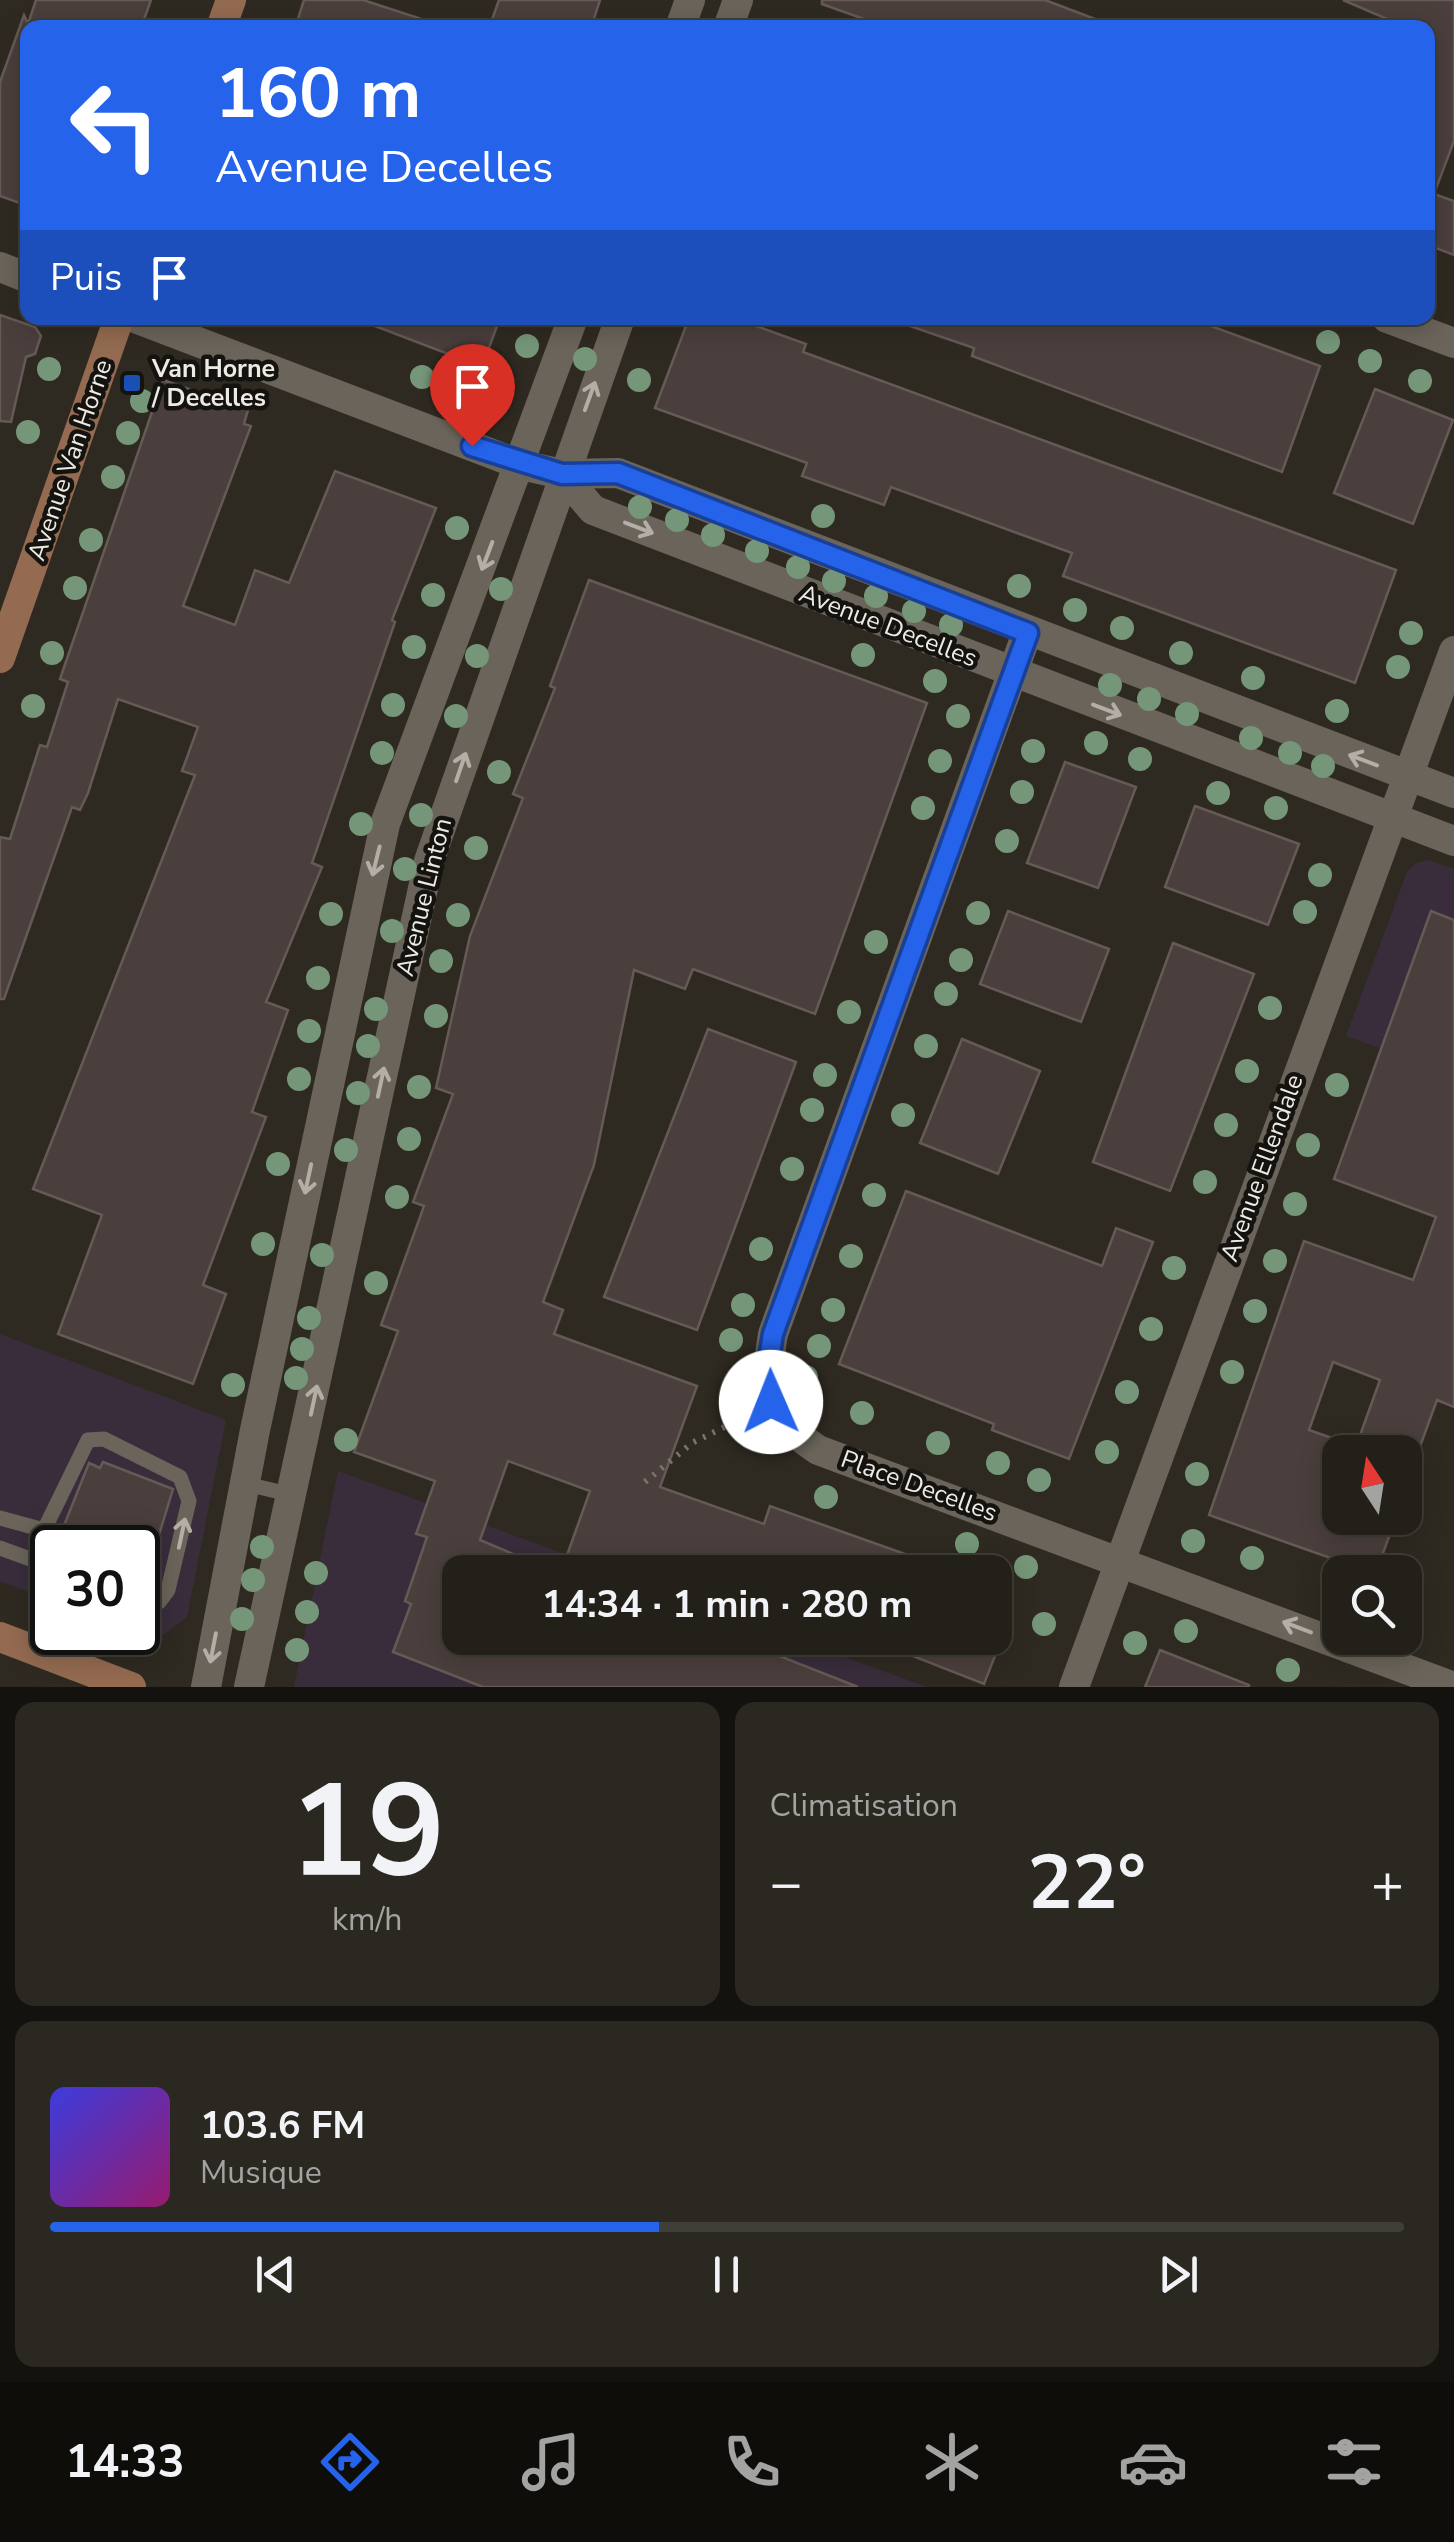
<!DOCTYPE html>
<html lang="fr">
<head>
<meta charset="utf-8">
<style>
	body { margin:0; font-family:"Nunito Sans",sans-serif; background:#2b2822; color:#f1f3f6; height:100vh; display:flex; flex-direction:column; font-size:38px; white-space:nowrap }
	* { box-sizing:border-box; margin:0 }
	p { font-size:32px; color:#a3a3a2 }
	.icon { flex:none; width:55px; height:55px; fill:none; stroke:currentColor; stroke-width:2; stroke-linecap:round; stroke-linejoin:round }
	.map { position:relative; height:1687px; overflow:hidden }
	.panel { display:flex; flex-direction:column; gap:15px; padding:15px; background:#13120e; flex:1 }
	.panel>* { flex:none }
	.banner { position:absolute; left:20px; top:20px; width:1415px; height:305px; border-radius:20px; box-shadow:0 5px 25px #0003,0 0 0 2px #403e38; background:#2563eb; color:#fff; overflow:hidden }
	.needle { width:65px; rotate:348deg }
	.buttons { position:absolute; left:1322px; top:1435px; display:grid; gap:20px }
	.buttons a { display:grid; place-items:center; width:100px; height:100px; border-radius:20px; background:#232019; box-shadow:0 5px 25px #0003,0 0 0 2px #403e38; font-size:50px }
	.speed { position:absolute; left:30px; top:1525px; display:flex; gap:20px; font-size:50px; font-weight:700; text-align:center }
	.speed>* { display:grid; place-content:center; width:130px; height:130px; border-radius:50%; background:#232019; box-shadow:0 5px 25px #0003,0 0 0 2px #403e38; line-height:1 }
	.speed .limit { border:5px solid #111; border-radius:15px; background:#fff; color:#111 }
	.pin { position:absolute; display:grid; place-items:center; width:85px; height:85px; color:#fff; margin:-102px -42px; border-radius:50% 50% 50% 0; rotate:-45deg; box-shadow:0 0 10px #0007 }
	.pin .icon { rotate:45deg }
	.me { position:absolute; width:110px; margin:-55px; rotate:359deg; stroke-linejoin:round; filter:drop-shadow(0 0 8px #0008) }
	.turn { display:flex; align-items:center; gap:35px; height:210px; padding:0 30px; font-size:45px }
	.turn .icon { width:130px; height:130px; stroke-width:2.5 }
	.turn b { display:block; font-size:70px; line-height:85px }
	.then { display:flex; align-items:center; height:95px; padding:0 30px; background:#0003; gap:20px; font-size:38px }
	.big { font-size:75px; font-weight:700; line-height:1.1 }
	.panel .widget { flex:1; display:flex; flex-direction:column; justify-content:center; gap:15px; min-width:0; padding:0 35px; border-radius:20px; background:#2b2822 }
	.panel .dial { align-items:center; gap:0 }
	.dial b { font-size:130px; line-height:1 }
	.song { display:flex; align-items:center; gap:30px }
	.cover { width:120px; height:120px; border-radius:15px; background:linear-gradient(135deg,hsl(240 70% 55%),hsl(320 70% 35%)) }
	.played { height:10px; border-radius:5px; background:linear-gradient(90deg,#2563eb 45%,#403e38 45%) }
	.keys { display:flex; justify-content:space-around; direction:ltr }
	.heat { display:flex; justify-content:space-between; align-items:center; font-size:55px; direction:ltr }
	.panel .tiles { flex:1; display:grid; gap:15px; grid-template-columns:1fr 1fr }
	.widget:last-child { grid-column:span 2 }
	.trip { position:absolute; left:442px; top:1555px; width:570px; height:100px; border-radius:20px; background:#232019; box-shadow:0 5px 25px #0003,0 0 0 2px #403e38; font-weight:700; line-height:100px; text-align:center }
	.dock { display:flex; height:160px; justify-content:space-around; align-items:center; background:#0e0d0a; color:#a3a3a2 }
	.dock .icon { width:70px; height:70px }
	.dock .active { color:#2563eb }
	.dock b { font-size:45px; color:#f1f3f6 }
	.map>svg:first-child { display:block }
	.commercial { fill:#392d3b }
	.building { fill:#4b3f3d; stroke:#665a57; stroke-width:2.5 }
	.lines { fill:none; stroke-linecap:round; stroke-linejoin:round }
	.path { stroke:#79756d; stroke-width:6; stroke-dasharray:2.5 8; stroke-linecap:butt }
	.service { stroke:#6a645a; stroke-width:15 }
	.minor { stroke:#6a645a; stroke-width:30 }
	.tertiary { stroke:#6a645a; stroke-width:30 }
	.secondary { stroke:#946b51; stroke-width:30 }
	.tree { fill:#759678 }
	.oneway { stroke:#b3aea6 }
	.route-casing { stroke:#184099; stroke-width:25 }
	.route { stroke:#2563eb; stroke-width:18 }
	.transit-dot { fill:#1a4fb4; stroke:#15130f; stroke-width:4 }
	.labels { text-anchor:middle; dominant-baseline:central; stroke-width:9; stroke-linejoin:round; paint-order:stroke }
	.poi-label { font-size:25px; font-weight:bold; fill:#eeebe5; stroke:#15130f; text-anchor:start }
	.street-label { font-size:25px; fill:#eeebe5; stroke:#15130f }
</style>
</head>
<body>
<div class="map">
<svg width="1454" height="1687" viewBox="0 0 1454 1687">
	<rect width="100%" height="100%" fill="#2f2a21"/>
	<g class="commercial">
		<path d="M1428,860l26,9v206l-108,-39 61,-164 9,-9z"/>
		<path d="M0,1334l226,86 -39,197 -24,18 -10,2 -15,-5v-84h-86v53l-52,-20z"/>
		<path d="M338,1471l276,101h-154v66h332l135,49h-633z"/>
	</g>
	<g class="building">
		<path d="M36,0h115l-10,28h-113v178l-28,-10v-114l24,-67 4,9z"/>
		<path d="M304,0h59l68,22 -1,6h-135z"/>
		<path d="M499,0h101l-9,28h-102z"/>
		<path d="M822,0h223l66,25 -222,3 -67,-24z"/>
		<path d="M1343,0h111v141l-20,53 20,7v54l-26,-10v-217h-20z"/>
		<path d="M0,315l35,12 6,9 -6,18 -9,3 -15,65 -11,-1z"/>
		<path d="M354,318h146l-18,49z"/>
		<path d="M689,318h45l72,26 -3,8 593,218 -41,113 -292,-107 9,-23 -181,-66 -7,18 -82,-29 5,-13 -152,-55z"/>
		<path d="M899,318h290l131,48 -38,106 -310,-116 2,-8 -76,-26z"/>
		<path d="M163,380l85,30 -4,14 7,2 -68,180 52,19 20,-55 34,13 46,-112 101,37 -44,112 3,2 -83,241 10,4 -56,135 22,8 -36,102 14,5 -63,168 23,9 -33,90 -135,-50 44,-119 -69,-26 162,-414 -13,-4 16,-44 -80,-28 -30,94 -8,17 -8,-3 -68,192h-4v-162l10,2 30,-94 7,2 21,-65 -8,-3z"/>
		<path d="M1375,389l78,31 -40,104 -79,-31z"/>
		<path d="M589,580l338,123 -112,311 -122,-45 -8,20 -51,-19 -40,195 -51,137 20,8 -9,24 143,52 -37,101 104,37 6,-18 177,63v3h-386l29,-81 -82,-30 -28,79 76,32h-96v27l-14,39h288l124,49h-375l-90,-35 18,-48 -6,-3 22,-64 -11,-3 19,-53 -81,-29 44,-121 -17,-6 43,-119 -11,-4 40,-108 -17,-6 34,-152 53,-138 -10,-4 42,-106 -5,-2z"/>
		<path d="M1065,762l71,25 -38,101 -71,-25z"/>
		<path d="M1195,806l104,38 -31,81 -103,-38z"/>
		<path d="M1008,911l101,38 -28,73 -101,-38z"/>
		<path d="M1431,911l23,9v487l-17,-7 -19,52h-64l26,-72 -47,-18 -24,68 31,11v77h56l-20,54h-6l-161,-57 95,-274 109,39 23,-63 -102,-38z"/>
		<path d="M1173,943l81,31 -84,217 -77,-29z"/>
		<path d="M708,1029l88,33 -99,268 -93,-33z"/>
		<path d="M962,1039l78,32 -42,103 -78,-31z"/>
		<path d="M906,1191l196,75 14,-38 37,14 -84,217 -77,-29 2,-6 -155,-60z"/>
		<path d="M103,1462l70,27 -18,59h-100l34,-85 11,5z"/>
		<path d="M867,1638h135l-18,46z"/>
		<path d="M1160,1650l89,35v2h-104z"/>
	</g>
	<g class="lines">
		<path class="path" d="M645,1482l47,-39 55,-27"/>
		<g class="service">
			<path d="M246,1484l47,11"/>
			<path d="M0,1518l44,12 44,-90 16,-1 76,38 9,24 -21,89 -9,12 -21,8"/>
			<path d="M0,1548l33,12 19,20"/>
		</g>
		<g class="minor">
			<path d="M680,28l10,-28"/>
			<path d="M728,28l10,-28"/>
			<path d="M1387,318l67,25"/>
			<path d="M1027,633l-254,701c-10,64 -9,79 45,116l636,237"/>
			<path d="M206,1687l49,-257 130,-606 188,-506"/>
			<path d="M249,1687l180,-826 191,-543"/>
			<path d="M1074,1687l380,-1036"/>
		</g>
		<g class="tertiary">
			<path d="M0,267l28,11"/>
			<path d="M135,318l386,147 41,9 56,-1 836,320"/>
			<path d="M562,474l31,36 861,331"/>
		</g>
		<g class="secondary">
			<path d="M221,28l10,-28"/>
			<path d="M0,658l119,-340"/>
			<path d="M0,1637l131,50"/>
		</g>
	</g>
	<g class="tree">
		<circle cx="1328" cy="342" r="12"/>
		<circle cx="527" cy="346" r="12"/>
		<circle cx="585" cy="359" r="12"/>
		<circle cx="1370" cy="361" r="12"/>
		<circle cx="49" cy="369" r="12"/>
		<circle cx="422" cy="377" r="12"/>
		<circle cx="639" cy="380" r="12"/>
		<circle cx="1420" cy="381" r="12"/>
		<circle cx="142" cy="401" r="12"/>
		<circle cx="28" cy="432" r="12"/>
		<circle cx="128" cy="433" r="12"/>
		<circle cx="113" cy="477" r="12"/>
		<circle cx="640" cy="507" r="12"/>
		<circle cx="823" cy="516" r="12"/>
		<circle cx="677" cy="520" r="12"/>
		<circle cx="457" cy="528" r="12"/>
		<circle cx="713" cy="535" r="12"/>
		<circle cx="91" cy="540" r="12"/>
		<circle cx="757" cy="551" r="12"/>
		<circle cx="798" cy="567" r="12"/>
		<circle cx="834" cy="581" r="12"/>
		<circle cx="1019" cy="586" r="12"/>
		<circle cx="75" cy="588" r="12"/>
		<circle cx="501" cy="589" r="12"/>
		<circle cx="433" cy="595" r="12"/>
		<circle cx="876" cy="596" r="12"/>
		<circle cx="1075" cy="610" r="12"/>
		<circle cx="914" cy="611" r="12"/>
		<circle cx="951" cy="625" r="12"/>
		<circle cx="1122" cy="628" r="12"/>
		<circle cx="1411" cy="633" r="12"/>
		<circle cx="414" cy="647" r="12"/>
		<circle cx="52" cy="653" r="12"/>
		<circle cx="1181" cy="653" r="12"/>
		<circle cx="863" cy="655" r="12"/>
		<circle cx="477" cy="656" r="12"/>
		<circle cx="1398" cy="667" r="12"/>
		<circle cx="1253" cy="678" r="12"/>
		<circle cx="935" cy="681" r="12"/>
		<circle cx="1110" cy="685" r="12"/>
		<circle cx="1149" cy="699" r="12"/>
		<circle cx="393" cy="705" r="12"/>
		<circle cx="33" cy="706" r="12"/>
		<circle cx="1337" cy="711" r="12"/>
		<circle cx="1187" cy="714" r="12"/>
		<circle cx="456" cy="716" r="12"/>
		<circle cx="958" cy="716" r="12"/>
		<circle cx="1251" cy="738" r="12"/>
		<circle cx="1096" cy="743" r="12"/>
		<circle cx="1033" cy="751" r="12"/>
		<circle cx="382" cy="753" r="12"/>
		<circle cx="1290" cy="753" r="12"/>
		<circle cx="1140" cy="759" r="12"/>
		<circle cx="940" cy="761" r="12"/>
		<circle cx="1323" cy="766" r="12"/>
		<circle cx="499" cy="772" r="12"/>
		<circle cx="1022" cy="792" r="12"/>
		<circle cx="1218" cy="793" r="12"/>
		<circle cx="923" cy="808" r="12"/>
		<circle cx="1276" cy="808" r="12"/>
		<circle cx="421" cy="815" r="12"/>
		<circle cx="361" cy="824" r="12"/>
		<circle cx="1007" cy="841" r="12"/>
		<circle cx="476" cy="848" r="12"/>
		<circle cx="405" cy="869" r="12"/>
		<circle cx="1320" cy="875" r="12"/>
		<circle cx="1305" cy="912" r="12"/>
		<circle cx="978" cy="913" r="12"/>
		<circle cx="331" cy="914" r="12"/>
		<circle cx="458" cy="915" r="12"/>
		<circle cx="392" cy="931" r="12"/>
		<circle cx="876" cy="942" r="12"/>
		<circle cx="961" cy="960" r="12"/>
		<circle cx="441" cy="961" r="12"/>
		<circle cx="318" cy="978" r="12"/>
		<circle cx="946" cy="994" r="12"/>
		<circle cx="1270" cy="1008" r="12"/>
		<circle cx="376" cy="1009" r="12"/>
		<circle cx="849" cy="1012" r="12"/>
		<circle cx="436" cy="1016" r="12"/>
		<circle cx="309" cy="1031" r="12"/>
		<circle cx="368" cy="1046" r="12"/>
		<circle cx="926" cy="1046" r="12"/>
		<circle cx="1247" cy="1071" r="12"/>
		<circle cx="825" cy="1075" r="12"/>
		<circle cx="299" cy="1079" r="12"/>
		<circle cx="1337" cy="1085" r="12"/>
		<circle cx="419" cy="1087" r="12"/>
		<circle cx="358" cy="1093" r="12"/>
		<circle cx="812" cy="1110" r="12"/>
		<circle cx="903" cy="1115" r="12"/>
		<circle cx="1226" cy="1125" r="12"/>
		<circle cx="409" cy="1139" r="12"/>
		<circle cx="1308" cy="1145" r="12"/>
		<circle cx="346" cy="1150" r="12"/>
		<circle cx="278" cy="1164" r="12"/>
		<circle cx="792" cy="1169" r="12"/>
		<circle cx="1205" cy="1182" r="12"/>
		<circle cx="874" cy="1195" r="12"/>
		<circle cx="397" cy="1197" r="12"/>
		<circle cx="1295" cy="1204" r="12"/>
		<circle cx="263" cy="1244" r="12"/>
		<circle cx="761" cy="1249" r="12"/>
		<circle cx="322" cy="1255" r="12"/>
		<circle cx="851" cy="1256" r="12"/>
		<circle cx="1275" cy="1261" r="12"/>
		<circle cx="1174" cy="1268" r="12"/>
		<circle cx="376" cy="1283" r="12"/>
		<circle cx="743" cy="1305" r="12"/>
		<circle cx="833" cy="1310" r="12"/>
		<circle cx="1255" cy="1311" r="12"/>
		<circle cx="309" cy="1318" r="12"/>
		<circle cx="1151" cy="1329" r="12"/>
		<circle cx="731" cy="1340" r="12"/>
		<circle cx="819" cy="1346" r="12"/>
		<circle cx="302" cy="1349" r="12"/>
		<circle cx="1232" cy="1372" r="12"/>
		<circle cx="806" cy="1377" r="12"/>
		<circle cx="296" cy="1378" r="12"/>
		<circle cx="233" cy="1385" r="12"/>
		<circle cx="1127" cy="1392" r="12"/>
		<circle cx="733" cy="1406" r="12"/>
		<circle cx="862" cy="1413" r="12"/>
		<circle cx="346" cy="1440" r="12"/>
		<circle cx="938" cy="1443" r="12"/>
		<circle cx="1107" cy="1452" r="12"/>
		<circle cx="998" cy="1463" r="12"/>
		<circle cx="1197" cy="1474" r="12"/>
		<circle cx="1039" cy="1480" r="12"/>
		<circle cx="826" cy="1497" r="12"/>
		<circle cx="1193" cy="1541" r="12"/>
		<circle cx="967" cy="1544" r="12"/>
		<circle cx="262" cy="1547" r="12"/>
		<circle cx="1252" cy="1558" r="12"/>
		<circle cx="1026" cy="1567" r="12"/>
		<circle cx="316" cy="1573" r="12"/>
		<circle cx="253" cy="1580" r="12"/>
		<circle cx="307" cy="1612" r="12"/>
		<circle cx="242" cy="1619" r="12"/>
		<circle cx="1044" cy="1624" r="12"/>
		<circle cx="1186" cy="1631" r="12"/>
		<circle cx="1135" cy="1643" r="12"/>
		<circle cx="297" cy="1650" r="12"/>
		<circle cx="1288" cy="1670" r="12"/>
	</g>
	<defs><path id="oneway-shaft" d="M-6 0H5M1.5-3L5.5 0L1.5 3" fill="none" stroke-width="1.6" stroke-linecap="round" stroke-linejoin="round" transform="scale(2.5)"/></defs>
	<g class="oneway">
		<use href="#oneway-shaft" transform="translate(590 396) rotate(-70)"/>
		<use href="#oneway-shaft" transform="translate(639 528) rotate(21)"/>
		<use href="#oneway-shaft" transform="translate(487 556) rotate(111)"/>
		<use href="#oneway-shaft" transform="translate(1107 710) rotate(21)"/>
		<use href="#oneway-shaft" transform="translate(1363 760) rotate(-159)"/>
		<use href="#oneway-shaft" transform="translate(461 767) rotate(-71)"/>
		<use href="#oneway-shaft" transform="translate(376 861) rotate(104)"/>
		<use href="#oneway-shaft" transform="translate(381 1082) rotate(-78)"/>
		<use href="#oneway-shaft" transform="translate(308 1179) rotate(102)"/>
		<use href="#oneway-shaft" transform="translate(314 1400) rotate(-78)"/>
		<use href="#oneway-shaft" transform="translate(182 1533) rotate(-78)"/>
		<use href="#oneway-shaft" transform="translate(1297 1627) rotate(-159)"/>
		<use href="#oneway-shaft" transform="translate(213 1648) rotate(101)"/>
	</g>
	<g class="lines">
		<g class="route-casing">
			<path id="route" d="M472,446l90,28 56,-1 410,160 -255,701 -7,44 5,24"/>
		</g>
		<use href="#route" class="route"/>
	</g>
	<rect class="transit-dot" x="122" y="373" width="20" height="20" rx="5"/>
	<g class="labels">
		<g class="poi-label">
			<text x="152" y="369">Van Horne<tspan x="152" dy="29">/ Decelles</tspan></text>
		</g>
		<g class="street-label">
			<text transform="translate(70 460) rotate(-71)">Avenue Van Horne</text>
			<text transform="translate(888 626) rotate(21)">Avenue Decelles</text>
			<text transform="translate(424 897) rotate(-76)">Avenue Linton</text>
			<text transform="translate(1262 1168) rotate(-70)">Avenue Ellendale</text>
			<text transform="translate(919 1486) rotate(20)">Place Decelles</text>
		</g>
	</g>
</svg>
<div class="buttons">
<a><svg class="needle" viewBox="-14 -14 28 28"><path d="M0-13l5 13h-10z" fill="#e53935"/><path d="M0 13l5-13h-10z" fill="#a3a3a2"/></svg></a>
<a><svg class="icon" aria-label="search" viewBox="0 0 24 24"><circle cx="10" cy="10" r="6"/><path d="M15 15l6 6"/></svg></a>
</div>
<div class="speed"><div class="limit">30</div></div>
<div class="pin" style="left:472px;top:446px;background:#d93025"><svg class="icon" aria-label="arrive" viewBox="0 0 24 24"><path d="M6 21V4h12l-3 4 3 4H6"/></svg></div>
<svg class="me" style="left:771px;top:1402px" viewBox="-20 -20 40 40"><circle r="19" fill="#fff"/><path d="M0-13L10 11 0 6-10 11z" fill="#2563eb"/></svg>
<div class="trip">14:34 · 1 min · 280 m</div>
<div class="banner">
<div class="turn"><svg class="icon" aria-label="left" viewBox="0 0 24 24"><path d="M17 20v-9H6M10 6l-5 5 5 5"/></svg><div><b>160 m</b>Avenue Decelles</div></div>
<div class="then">Puis<svg class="icon" aria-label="arrive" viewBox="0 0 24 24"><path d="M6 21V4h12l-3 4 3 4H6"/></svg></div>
</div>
</div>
<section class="panel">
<div class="tiles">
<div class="widget dial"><b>19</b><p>km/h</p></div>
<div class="widget"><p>Climatisation</p>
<div class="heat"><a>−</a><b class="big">22°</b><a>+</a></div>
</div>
<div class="widget">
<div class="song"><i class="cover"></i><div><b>103.6 FM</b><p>Musique</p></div></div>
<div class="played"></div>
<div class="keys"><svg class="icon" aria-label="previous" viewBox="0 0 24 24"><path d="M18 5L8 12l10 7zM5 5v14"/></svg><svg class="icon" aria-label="pause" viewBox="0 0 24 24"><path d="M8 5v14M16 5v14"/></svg><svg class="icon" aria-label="next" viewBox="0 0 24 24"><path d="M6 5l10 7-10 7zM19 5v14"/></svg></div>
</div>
</div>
</section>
<nav class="dock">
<b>14:33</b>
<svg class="icon active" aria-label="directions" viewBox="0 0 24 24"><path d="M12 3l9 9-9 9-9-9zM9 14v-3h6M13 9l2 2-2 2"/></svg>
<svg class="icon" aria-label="music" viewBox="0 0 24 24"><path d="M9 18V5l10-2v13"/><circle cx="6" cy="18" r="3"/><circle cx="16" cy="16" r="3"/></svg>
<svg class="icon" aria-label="phone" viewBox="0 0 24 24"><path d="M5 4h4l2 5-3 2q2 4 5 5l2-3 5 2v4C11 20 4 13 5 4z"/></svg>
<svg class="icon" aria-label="climate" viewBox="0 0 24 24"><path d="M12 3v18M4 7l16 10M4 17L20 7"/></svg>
<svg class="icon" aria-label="car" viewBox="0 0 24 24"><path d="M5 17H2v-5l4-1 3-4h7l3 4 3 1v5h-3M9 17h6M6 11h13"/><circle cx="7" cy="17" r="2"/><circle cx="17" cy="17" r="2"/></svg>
<svg class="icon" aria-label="filters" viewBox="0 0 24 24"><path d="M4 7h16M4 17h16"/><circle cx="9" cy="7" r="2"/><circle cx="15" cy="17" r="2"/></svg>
</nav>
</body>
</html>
